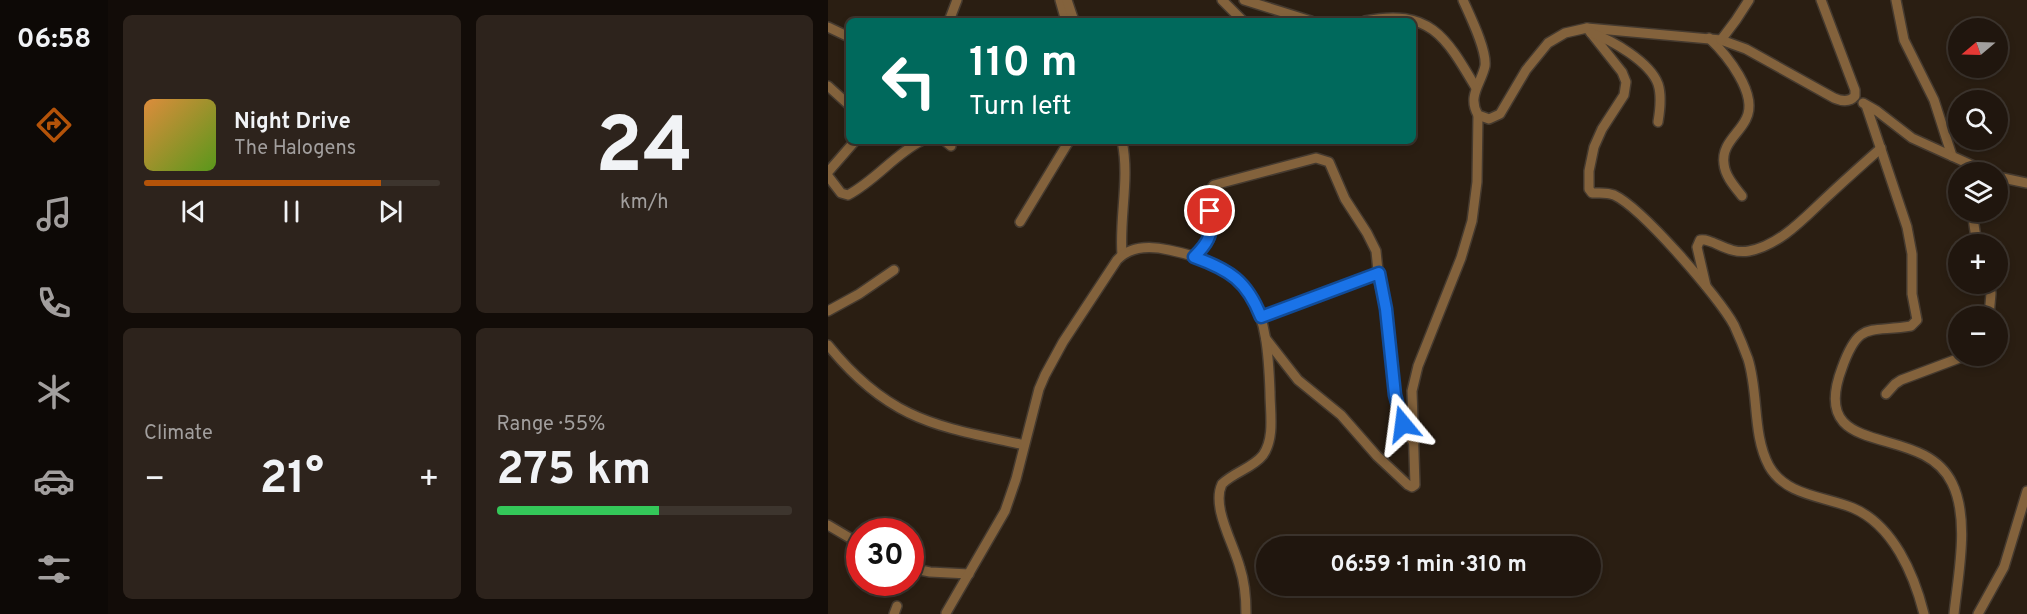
<!DOCTYPE html>
<html lang="en">
<head>
<meta charset="utf-8">
<style>
	body { margin:0; font-family:Overpass,sans-serif; background:#2d231c; color:#f1f3f6; height:100vh; display:flex; flex-direction:column; font-size:22px; white-space:nowrap }
	* { box-sizing:border-box; margin:0 }
	p { font-size:20px; color:#a29f9e }
	.icon { flex:none; width:33px; height:33px; fill:none; stroke:currentColor; stroke-width:2; stroke-linecap:round; stroke-linejoin:round }
	.map { position:relative; flex:1; overflow:hidden }
	.details { display:flex; flex-direction:column; gap:15px; padding:15px; background:#120c08; width:720px }
	.details>* { flex:none }
	.guide { position:absolute; left:18px; top:18px; width:570px; height:126px; border-radius:9px; box-shadow:0 3px 9px #0003,0 0 0 2px #3d352e; background:#00695c; color:#fff; overflow:hidden }
	.needle { width:39px; rotate:251deg }
	.fabs { position:absolute; left:1120px; top:18px; display:grid; gap:12px }
	.fabs a { display:grid; place-items:center; width:60px; height:60px; border-radius:50%; background:#20160e; box-shadow:0 3px 9px #0003,0 0 0 2px #3d352e; font-size:30px }
	.speed { position:absolute; left:18px; top:518px; display:flex; gap:12px; font-size:30px; font-weight:700; text-align:center }
	.speed>* { display:grid; place-content:center; width:78px; height:78px; border-radius:50%; background:#20160e; box-shadow:0 3px 9px #0003,0 0 0 2px #3d352e; line-height:1 }
	.speed .limit { border:9px solid #d22; background:#fff; color:#111 }
	.pin { position:absolute; display:grid; place-items:center; width:51px; height:51px; color:#fff; margin:-26px; border:3px solid #fff; border-radius:50%; box-shadow:0 2px 6px #0007 }
	.me { position:absolute; width:66px; margin:-33px; rotate:344deg; stroke-linejoin:round; filter:drop-shadow(0 0 4px #0008) }
	.turn { display:flex; align-items:center; gap:21px; height:126px; padding:0 24px; font-size:27px }
	.turn .icon { width:78px; height:78px; stroke-width:2.5 }
	.turn b { display:block; font-size:42px; line-height:51px }
	.big { font-size:45px; font-weight:700; line-height:1.1 }
	.details .widget { flex:1; display:flex; flex-direction:column; justify-content:center; gap:9px; min-width:0; padding:0 21px; border-radius:9px; background:#2d231c }
	.details .dial { align-items:center; gap:0 }
	.dial b { font-size:78px; line-height:1 }
	.song { display:flex; align-items:center; gap:18px }
	.cover { width:72px; height:72px; border-radius:9px; background:linear-gradient(135deg,hsl(30 70% 55%),hsl(90 70% 35%)) }
	.played { height:6px; border-radius:3px; background:linear-gradient(90deg,#b45309 80%,#3d352e 80%) }
	.keys { display:flex; justify-content:space-around; direction:ltr }
	.heat { display:flex; justify-content:space-between; align-items:center; font-size:33px; direction:ltr }
	.charge { height:9px; border-radius:4px; background:linear-gradient(90deg,#34c759 55%,#3d352e 0) }
	.details .tiles { flex:1; display:grid; gap:15px; grid-template-columns:repeat(2,1fr) }
	.trip { position:absolute; left:428px; top:536px; width:345px; height:60px; border-radius:30px; background:#20160e; box-shadow:0 3px 9px #0003,0 0 0 2px #3d352e; font-weight:700; line-height:60px; text-align:center }
	main { display:flex; flex:1; min-height:0 }
	.menu { display:flex; flex-direction:column; width:108px; justify-content:space-around; align-items:center; background:#0d0906; color:#a29f9e }
	.menu .icon { width:42px; height:42px }
	.menu .current { color:#b45309 }
	.menu b { font-size:27px; color:#f1f3f6 }
	.map>svg:first-child { display:block }
	.lines { fill:none; stroke-linecap:round; stroke-linejoin:round }
	.street-casing { stroke:#453a2f; stroke-width:12 }
	.street { stroke:#83623c; stroke-width:9 }
	.route-casing { stroke:#114b97; stroke-width:15 }
	.route { stroke:#1a73e8; stroke-width:10 }
</style>
</head>
<body>
<main>
<nav class="menu">
<b>06:58</b>
<svg class="icon current" aria-label="directions" viewBox="0 0 24 24"><path d="M12 3l9 9-9 9-9-9zM9 14v-3h6M13 9l2 2-2 2"/></svg>
<svg class="icon" aria-label="music" viewBox="0 0 24 24"><path d="M9 18V5l10-2v13"/><circle cx="6" cy="18" r="3"/><circle cx="16" cy="16" r="3"/></svg>
<svg class="icon" aria-label="phone" viewBox="0 0 24 24"><path d="M5 4h4l2 5-3 2q2 4 5 5l2-3 5 2v4C11 20 4 13 5 4z"/></svg>
<svg class="icon" aria-label="climate" viewBox="0 0 24 24"><path d="M12 3v18M4 7l16 10M4 17L20 7"/></svg>
<svg class="icon" aria-label="car" viewBox="0 0 24 24"><path d="M5 17H2v-5l4-1 3-4h7l3 4 3 1v5h-3M9 17h6M6 11h13"/><circle cx="7" cy="17" r="2"/><circle cx="17" cy="17" r="2"/></svg>
<svg class="icon" aria-label="filters" viewBox="0 0 24 24"><path d="M4 7h16M4 17h16"/><circle cx="9" cy="7" r="2"/><circle cx="15" cy="17" r="2"/></svg>
</nav>
<section class="details">
<div class="tiles">
<div class="widget">
<div class="song"><i class="cover"></i><div><b>Night Drive</b><p>The Halogens</p></div></div>
<div class="played"></div>
<div class="keys"><svg class="icon" aria-label="previous" viewBox="0 0 24 24"><path d="M18 5L8 12l10 7zM5 5v14"/></svg><svg class="icon" aria-label="pause" viewBox="0 0 24 24"><path d="M8 5v14M16 5v14"/></svg><svg class="icon" aria-label="next" viewBox="0 0 24 24"><path d="M6 5l10 7-10 7zM19 5v14"/></svg></div>
</div>
<div class="widget dial"><b>24</b><p>km/h</p></div>
<div class="widget"><p>Climate</p>
<div class="heat"><a>−</a><b class="big">21°</b><a>+</a></div>
</div>
<div class="widget"><p>Range · 55%</p><b class="big">275 km</b><div class="charge"></div></div>
</div>
</section>
<div class="map">
<svg width="1199" height="614" viewBox="0 0 1199 614">
	<rect width="100%" height="100%" fill="#2a1e12"/>
	<g class="lines">
		<g class="street-casing">
			<g id="street">
				<path d="M232,0l6,21"/>
				<path d="M239,0l7,21"/>
				<path d="M394,0l21,21"/>
				<path d="M416,0l67,21"/>
				<path d="M635,0c7,16 24,50 22,66 -4,18 -18,30 -7,49l11,4 11,-5 26,-44 22,-27 17,-10 22,-5 134,12 25,9 88,49c7,3 15,5 21,-2v-6l-34,-90"/>
				<path d="M1068,0l8,40 30,60 18,56"/>
				<path d="M121,21l8,-21"/>
				<path d="M537,21c65,-13 81,16 111,67"/>
				<path d="M0,27l21,10"/>
				<path d="M759,28l35,44 4,10 -2,13 -22,34 -8,18 -5,24v18l3,4c8,0 15,-1 22,2 28,13 105,102 120,130 5,11 10,23 14,34 11,35 4,75 21,107 17,30 55,30 84,42 40,17 61,66 71,106"/>
				<path d="M763,33c21,7 59,29 67,51 4,12 2,26 0,38"/>
				<path d="M881,38c17,16 50,56 37,81 -7,15 -25,25 -22,45 1,12 11,23 18,32"/>
				<path d="M893,40l15,-20 13,-20"/>
				<path d="M0,86l21,19"/>
				<path d="M1035,103l14,8 35,27 75,34"/>
				<path d="M1038,105l41,122 5,27v40l5,26 -6,6c-42,7 -52,-6 -69,42 -36,95 80,52 110,115 18,36 6,92 2,131"/>
				<path d="M117,141l6,5"/>
				<path d="M294,141c8,38 -3,76 0,114"/>
				<path d="M0,172l27,-31"/>
				<path d="M0,176l13,17 7,2c28,-15 46,-40 73,-54"/>
				<path d="M1170,177l29,6"/>
				<path d="M1144,212l5,32"/>
				<path d="M192,222l49,-81"/>
				<path d="M366,257c6,-6 13,-12 16,-19 7,-16 -9,-40 4,-53l102,-27 13,4 16,37 22,34 9,18 3,30 7,28 9,86 10,35 9,13"/>
				<path d="M1161,284l2,9 -2,23"/>
				<path d="M878,286l-9,-39 3,-7c13,-2 28,15 49,11 32,-6 57,-35 80,-56 17,-16 34,-31 52,-47"/>
				<path d="M0,311l31,-17 35,-24"/>
				<path d="M433,317l118,-44"/>
				<path d="M438,339l32,41 43,35 36,41 31,29 4,2 3,-2 -3,-94 6,-25 43,-108 11,-37 5,-39 1,-67"/>
				<path d="M0,345c21,26 50,53 81,68 35,17 76,23 115,32"/>
				<path d="M1058,394l9,-10 6,-4 64,-24"/>
				<path d="M0,525l32,19"/>
				<path d="M82,568l20,4 39,2"/>
				<path d="M118,613l59,-102 11,-32 23,-90 6,-14 18,-33 54,-82c13,-14 34,-14 52,-10 89,18 98,60 101,142 0,20 5,46 -7,63 -10,13 -29,17 -41,29 -11,23 12,60 18,84 5,15 6,30 6,46"/>
				<path d="M66,614l3,-8"/>
				<path d="M1150,614l26,-47 23,-76"/>
			</g>
		</g>
		<use href="#street" class="street"/>
	</g>
	<g class="lines">
		<g class="route-casing">
			<path id="route" d="M382,211c2,23 1,29 -16,46 36,13 53,24 67,60l118,-44 7,36 9,86 8,29"/>
		</g>
		<use href="#route" class="route"/>
	</g>
</svg>
<div class="fabs">
<a><svg class="needle" viewBox="-14 -14 28 28"><path d="M0-13l5 13h-10z" fill="#e53935"/><path d="M0 13l5-13h-10z" fill="#a29f9e"/></svg></a>
<a><svg class="icon" aria-label="search" viewBox="0 0 24 24"><circle cx="10" cy="10" r="6"/><path d="M15 15l6 6"/></svg></a>
<a><svg class="icon" aria-label="layers" viewBox="0 0 24 24"><path d="M12 4l9 5-9 5-9-5zM3 14l9 5 9-5"/></svg></a>
<a>+</a>
<a>−</a>
</div>
<div class="speed"><div class="limit">30</div></div>
<div class="pin" style="left:382px;top:211px;background:#d93025"><svg class="icon" aria-label="arrive" viewBox="0 0 24 24"><path d="M6 21V4h12l-3 4 3 4H6"/></svg></div>
<svg class="me" style="left:575px;top:424px" viewBox="-20 -20 40 40"><path d="M0-17L14 15 0 8-14 15z" fill="#1a73e8" stroke="#fff" stroke-width="4"/></svg>
<div class="trip">06:59 · 1 min · 310 m</div>
<div class="guide">
<div class="turn"><svg class="icon" aria-label="left" viewBox="0 0 24 24"><path d="M17 20v-9H6M10 6l-5 5 5 5"/></svg><div><b>110 m</b>Turn left</div></div>
</div>
</div>
</main>
</body>
</html>
